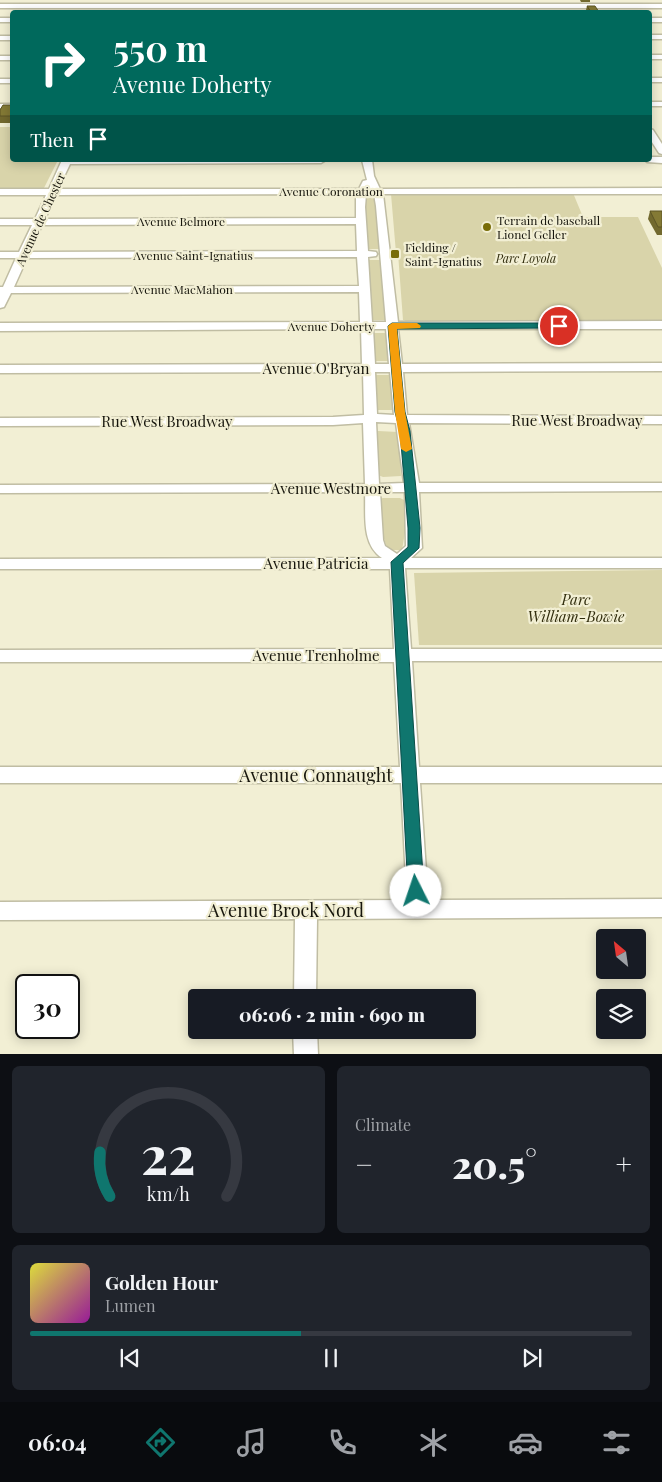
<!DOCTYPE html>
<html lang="en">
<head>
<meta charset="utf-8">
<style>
	body { margin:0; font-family:"Playfair Display",serif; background:#20242c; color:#f1f3f6; height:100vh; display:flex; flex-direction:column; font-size:19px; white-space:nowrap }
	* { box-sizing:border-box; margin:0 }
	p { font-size:16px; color:#9ea1a6 }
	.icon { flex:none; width:28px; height:28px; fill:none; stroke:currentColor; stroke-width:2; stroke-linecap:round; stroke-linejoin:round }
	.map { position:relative; height:1054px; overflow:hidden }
	.panel { display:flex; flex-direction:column; gap:12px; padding:12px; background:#0d0f14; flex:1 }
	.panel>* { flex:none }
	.top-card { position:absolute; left:10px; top:10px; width:642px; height:152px; border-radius:5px; box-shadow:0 2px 12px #0003; background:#00695c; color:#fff; overflow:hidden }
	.needle { width:32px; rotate:331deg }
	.fabs { position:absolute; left:596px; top:929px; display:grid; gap:10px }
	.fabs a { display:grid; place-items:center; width:50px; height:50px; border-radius:5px; background:#171b24; box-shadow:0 2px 12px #0003; font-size:25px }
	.speed { position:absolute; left:15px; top:974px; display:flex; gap:10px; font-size:25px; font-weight:700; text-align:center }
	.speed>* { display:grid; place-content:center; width:65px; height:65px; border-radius:50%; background:#171b24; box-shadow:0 2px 12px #0003; line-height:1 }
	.speed .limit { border:2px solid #111; border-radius:8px; background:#fff; color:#111 }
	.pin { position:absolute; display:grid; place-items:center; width:42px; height:42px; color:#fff; margin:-21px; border:2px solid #fff; border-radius:50%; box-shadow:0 1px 5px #0007 }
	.me { position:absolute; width:55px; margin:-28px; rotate:356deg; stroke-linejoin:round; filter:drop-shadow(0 0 4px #0008) }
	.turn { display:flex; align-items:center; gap:18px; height:105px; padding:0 20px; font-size:22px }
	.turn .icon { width:65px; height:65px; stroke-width:2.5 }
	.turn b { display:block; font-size:35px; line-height:42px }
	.then { display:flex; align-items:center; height:48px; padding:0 20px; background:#0003; gap:10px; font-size:19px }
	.big { font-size:38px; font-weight:800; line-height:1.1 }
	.panel .widget { flex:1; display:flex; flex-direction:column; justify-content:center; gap:8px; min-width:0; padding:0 18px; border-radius:8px; background:#20242c }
	.panel .dial { align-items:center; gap:0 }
	.dial svg { height:130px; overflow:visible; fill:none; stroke:#363941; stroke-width:7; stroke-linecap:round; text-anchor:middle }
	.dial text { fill:#f1f3f6; stroke:none }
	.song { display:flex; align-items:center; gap:15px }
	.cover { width:60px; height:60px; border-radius:8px; background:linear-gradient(135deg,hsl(60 70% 55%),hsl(300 70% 35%)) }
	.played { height:5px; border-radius:2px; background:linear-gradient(90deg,#0f766e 45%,#363941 45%) }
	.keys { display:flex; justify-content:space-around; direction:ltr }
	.heat { display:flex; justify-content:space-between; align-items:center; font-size:28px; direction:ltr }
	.panel .tiles { flex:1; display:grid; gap:12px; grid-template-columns:1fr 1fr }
	.widget:last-child { grid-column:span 2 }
	.trip { position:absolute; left:188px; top:989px; width:288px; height:50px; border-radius:5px; background:#171b24; box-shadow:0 2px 12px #0003; font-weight:800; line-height:50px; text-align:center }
	.tab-bar { display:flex; height:80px; justify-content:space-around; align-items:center; background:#090b0e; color:#9ea1a6 }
	.tab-bar .icon { width:35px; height:35px }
	.tab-bar .active { color:#0f766e }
	.tab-bar b { font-size:22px; color:#f1f3f6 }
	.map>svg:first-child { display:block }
	.green { fill:#d9d4aa }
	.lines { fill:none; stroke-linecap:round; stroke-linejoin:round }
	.minor-casing { stroke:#c0bda3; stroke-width:3 }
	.minor { fill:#fff; fill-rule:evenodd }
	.wall { fill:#72692e }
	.building { fill:#847a35; stroke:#5c5525 }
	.route { fill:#0f766e; stroke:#0a4d48 }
	.slow { fill:#f59e0b }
	.poi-dot { fill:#796d08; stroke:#f2efd4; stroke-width:2 }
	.labels { text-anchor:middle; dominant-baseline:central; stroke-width:4.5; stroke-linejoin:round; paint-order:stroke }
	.far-street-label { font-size:12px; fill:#17160d; stroke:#f2efd4 }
	.far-poi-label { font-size:12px; fill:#17160d; stroke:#f2efd4; text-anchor:start }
	.far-park-label { font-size:12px; font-style:italic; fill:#322e0e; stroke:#f2efd4 }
	.street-label { font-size:15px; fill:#17160d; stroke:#f2efd4 }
	.park-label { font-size:15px; font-style:italic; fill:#322e0e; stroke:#f2efd4 }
	.near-street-label { font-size:18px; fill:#17160d; stroke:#f2efd4 }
</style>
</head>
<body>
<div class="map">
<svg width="662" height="1055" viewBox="0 0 662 1055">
	<rect width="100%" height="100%" fill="#f2efd4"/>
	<g class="green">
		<path d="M0,127h12v33h46l-14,28h-44z"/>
		<path d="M573,193l10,24h55l24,51v53l-254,1 -5,-2 -5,-67h-2l-5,-59z"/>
		<path d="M366,195h8l2,2 6,52h-16l-3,-31z"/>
		<path d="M367,260h16l5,60h-18z"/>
		<path d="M371,333h18l2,28h-18z"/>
		<path d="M374,375h18l4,35h-21z"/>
		<path d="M378,431l20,1 3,44 -18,1 -5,-2 -3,-42z"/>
		<path d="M383,498h17l4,2 2,26 -4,24h-13c-9,-14 -8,-34 -9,-51z"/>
		<path d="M662,570v75h-243l-5,-72z"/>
	</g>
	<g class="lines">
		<g class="minor-casing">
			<g id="minor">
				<rect x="0" y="4" width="662" height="4"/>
				<rect x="0" y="18" width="12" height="4"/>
				<rect x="650" y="18" width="12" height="4"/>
				<rect x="650" y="35" width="12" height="4"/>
				<rect x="0" y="36" width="12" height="4"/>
				<rect x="650" y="55" width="12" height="4"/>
				<rect x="0" y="56" width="12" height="4"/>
				<rect x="650" y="78" width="12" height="4"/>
				<rect x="0" y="79" width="12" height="4"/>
				<rect x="650" y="102" width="12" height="4"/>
				<rect x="0" y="104" width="12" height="4"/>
				<path d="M650,129l3,1 9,14v10l-3,-1 -9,-14z"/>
				<path d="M650,157h12v6l-15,-1 -2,-2h5z"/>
				<path d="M62,160h264l-5,3 -251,1 -12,25h301l4,-8 4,-1 -5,-20h10l2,16 6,13 282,-1v6h-279l15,128 264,-1v8h-264l4,35 260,-1v8l-259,1 4,43 255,1v8l-253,-1 10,60h243v8l-243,1 3,56 -11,10h251v10h-257l6,81h251v12h-250l7,106h243v16h-242l8,117 234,-1v18l-345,2 -1,79h-22l1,-79 -295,1v-18l407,-2 -6,-117h-401v-16h400l-6,-105h-394v-12l394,-1 -4,-80h-390v-10l382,-1c-21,-14 -16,-43 -17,-66l-365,1v-8l365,-1 -2,-61 -30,2 -333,1v-8l333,-1 31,-2 -1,-43 -363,1v-8l362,-1 -1,-35 -361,2v-8l360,-1 -1,-30 -348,1 -7,14 -4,1v-21h3l13,-29h-16v-6h19l13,-27h-32v-6h35l11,-24h-46v-6h49zM356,194v24l-311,1 11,-24zM366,194h8l2,12 10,116h-14l-4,-65 8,-1 1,-2 -1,-2 -8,-1 -3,-44zM356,224l1,27 -327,1 12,-27zM357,257l2,29 -345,1 13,-29zM373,329h13l3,35h-14zM375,372h15l4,43 -17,-1zM376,422l20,1 8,60 -25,1zM380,492h25l1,54 -9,8 -12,-8 -2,-6z"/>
				<path d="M293,1030h24l1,25h-24z"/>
			</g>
		</g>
		<use href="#minor" class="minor"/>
	</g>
	<g class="wall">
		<path d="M580,0h10v2h-9z"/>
		<path d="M587,6l12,6h-11l-2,-2z"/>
		<path d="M12,105v18h-12v-13z"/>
		<path d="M650,211h12v24h-5l-9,-16z"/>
	</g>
	<g class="building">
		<path d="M587,6h8l4,6h-8z"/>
		<path d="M3,105h9v9l-1,2h-11v-6z"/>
		<path d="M650,211h12v16h-4z"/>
	</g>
	<path class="route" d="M392,323h167l4,3 -4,2 -162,1 8,83 5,19 10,97 -1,20 -16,15 21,328 -2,5 -6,2 -6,-2 -2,-5 -17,-329 17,-15v-19l-8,-97 -5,-19 -7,-86z"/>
	<path class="slow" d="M417,323l4,3 -1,2 -23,1 8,83 7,37 -6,3 -5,-3 -6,-37 -7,-86 4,-3z"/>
	<g class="poi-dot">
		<circle cx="487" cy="227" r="5"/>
		<rect x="390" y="249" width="10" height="10" rx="2.5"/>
	</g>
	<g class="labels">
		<g class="far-street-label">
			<text x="331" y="191">Avenue Coronation</text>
			<text transform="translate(40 219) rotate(-65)">Avenue de Chester</text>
			<text x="181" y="221">Avenue Belmore</text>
			<text x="193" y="255">Avenue Saint-Ignatius</text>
			<text x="182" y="289">Avenue MacMahon</text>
			<text x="331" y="326">Avenue Doherty</text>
		</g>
		<g class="far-poi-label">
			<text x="497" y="220">Terrain de baseball<tspan x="497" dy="14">Lionel Geller</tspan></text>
			<text x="405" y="247">Fielding /<tspan x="405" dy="14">Saint-Ignatius</tspan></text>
		</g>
		<g class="far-park-label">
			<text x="526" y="258">Parc Loyola</text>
		</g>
		<g class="street-label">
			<text x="316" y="368">Avenue O'Bryan</text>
			<text x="577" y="420">Rue West Broadway</text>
			<text x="167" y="421">Rue West Broadway</text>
			<text x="331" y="488">Avenue Westmore</text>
			<text x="316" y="563">Avenue Patricia</text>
			<text x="316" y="655">Avenue Trenholme</text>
		</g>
		<g class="park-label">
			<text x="576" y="599">Parc<tspan x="576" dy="17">William-Bowie</tspan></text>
		</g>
		<g class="near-street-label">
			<text x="316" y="775">Avenue Connaught</text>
			<text x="286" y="910">Avenue Brock Nord</text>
		</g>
	</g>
</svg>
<div class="fabs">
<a><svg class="needle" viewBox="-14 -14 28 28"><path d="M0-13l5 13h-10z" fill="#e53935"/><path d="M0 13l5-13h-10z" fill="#9ea1a6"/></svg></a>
<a><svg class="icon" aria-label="layers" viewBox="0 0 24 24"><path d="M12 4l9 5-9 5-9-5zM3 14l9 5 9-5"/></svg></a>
</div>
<div class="speed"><div class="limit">30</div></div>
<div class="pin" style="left:559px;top:326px;background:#d93025"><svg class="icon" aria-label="arrive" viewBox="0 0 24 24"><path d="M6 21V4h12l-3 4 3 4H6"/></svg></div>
<svg class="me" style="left:416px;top:891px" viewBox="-20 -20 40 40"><circle r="19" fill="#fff"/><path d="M0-13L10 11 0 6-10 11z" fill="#0f766e"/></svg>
<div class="trip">06:06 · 2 min · 690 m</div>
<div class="top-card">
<div class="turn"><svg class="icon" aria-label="right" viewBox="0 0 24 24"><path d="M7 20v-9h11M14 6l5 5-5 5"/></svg><div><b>550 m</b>Avenue Doherty</div></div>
<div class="then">Then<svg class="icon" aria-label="arrive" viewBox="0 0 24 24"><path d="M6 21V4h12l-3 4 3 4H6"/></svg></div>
</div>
</div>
<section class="panel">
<div class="tiles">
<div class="widget dial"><svg viewBox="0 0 100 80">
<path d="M14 69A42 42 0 1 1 86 69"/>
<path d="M14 69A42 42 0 0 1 8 42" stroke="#0f766e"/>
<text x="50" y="56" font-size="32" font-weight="700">22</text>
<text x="50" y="72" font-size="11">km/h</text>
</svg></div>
<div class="widget"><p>Climate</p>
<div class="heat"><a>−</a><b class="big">20.5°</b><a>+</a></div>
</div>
<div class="widget">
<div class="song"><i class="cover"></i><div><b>Golden Hour</b><p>Lumen</p></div></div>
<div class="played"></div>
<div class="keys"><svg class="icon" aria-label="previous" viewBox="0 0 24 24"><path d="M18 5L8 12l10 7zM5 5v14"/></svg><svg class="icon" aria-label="pause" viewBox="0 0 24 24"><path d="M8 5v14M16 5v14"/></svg><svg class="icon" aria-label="next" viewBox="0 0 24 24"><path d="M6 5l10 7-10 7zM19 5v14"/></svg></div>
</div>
</div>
</section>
<nav class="tab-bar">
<b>06:04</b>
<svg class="icon active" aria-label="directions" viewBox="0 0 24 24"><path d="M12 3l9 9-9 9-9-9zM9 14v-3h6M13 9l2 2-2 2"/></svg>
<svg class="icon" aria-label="music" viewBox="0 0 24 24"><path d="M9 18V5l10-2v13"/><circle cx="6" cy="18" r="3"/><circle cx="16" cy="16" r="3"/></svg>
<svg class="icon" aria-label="phone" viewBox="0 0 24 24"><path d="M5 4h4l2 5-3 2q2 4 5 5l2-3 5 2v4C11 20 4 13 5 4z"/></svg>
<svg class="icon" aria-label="climate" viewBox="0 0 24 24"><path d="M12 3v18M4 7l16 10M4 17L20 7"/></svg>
<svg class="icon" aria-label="car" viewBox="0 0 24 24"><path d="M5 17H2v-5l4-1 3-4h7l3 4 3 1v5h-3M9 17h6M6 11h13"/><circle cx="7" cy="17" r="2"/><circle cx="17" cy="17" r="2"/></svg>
<svg class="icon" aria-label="filters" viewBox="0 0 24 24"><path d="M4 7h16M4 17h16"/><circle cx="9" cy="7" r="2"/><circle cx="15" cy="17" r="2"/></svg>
</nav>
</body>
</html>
